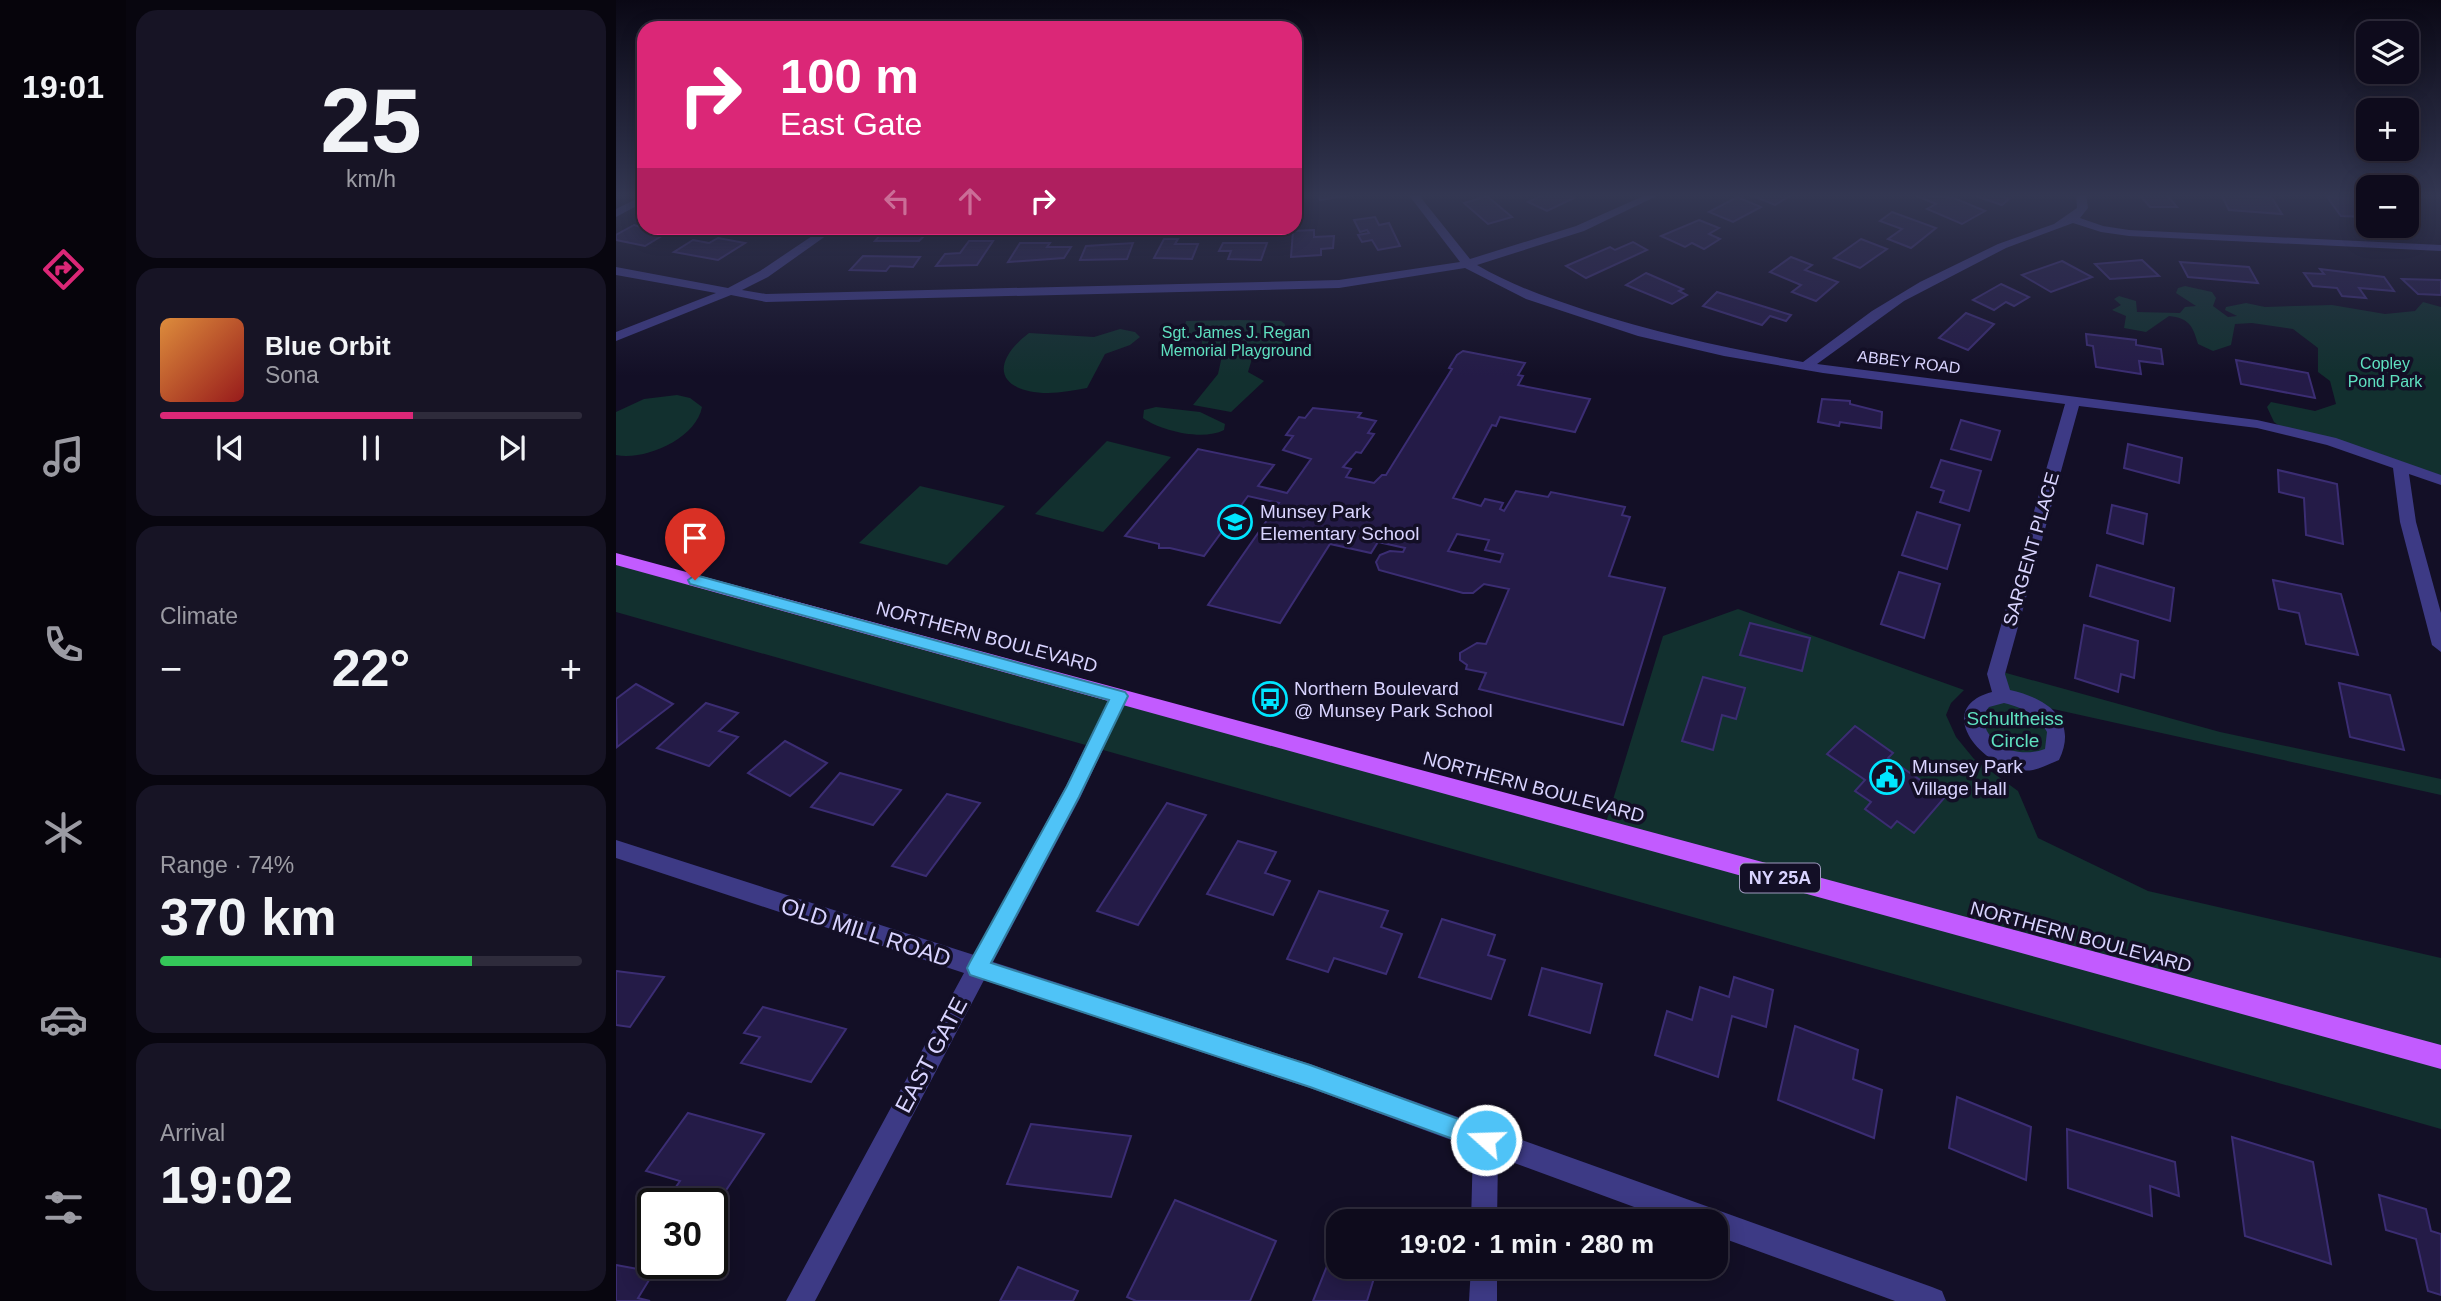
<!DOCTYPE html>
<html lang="en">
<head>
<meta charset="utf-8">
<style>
	body { margin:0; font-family:Arial,sans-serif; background:#171425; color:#f1f3f6; height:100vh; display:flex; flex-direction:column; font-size:26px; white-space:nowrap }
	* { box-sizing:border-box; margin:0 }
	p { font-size:23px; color:#9b9ba3 }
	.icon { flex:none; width:38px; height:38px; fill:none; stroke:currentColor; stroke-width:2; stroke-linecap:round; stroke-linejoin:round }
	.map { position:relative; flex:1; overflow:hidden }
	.side { display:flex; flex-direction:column; gap:10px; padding:10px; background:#08060f; width:490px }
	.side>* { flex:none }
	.hud { position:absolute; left:21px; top:21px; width:665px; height:214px; border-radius:21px; box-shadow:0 4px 18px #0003,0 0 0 2px #2e2b3b; background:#db2777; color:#fff; overflow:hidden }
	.fabs { position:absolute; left:1740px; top:21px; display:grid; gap:14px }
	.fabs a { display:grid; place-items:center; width:63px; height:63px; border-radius:14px; background:#0e0b1c; box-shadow:0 4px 18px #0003,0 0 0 2px #2e2b3b; font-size:35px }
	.speed { position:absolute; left:21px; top:1188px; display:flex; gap:14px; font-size:35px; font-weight:700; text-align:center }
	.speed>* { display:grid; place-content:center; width:91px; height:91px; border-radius:50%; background:#0e0b1c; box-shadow:0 4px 18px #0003,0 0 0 2px #2e2b3b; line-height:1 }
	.speed .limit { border:4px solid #111; border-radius:10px; background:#fff; color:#111 }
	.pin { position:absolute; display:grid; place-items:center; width:60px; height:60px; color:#fff; margin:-72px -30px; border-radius:50% 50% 50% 0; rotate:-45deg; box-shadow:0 0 7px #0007 }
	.pin .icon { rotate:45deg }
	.me { position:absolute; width:77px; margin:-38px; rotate:290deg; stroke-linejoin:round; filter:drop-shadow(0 0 5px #0008) }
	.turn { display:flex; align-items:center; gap:24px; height:147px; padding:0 28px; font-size:32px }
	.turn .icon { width:91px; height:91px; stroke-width:2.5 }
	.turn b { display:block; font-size:49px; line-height:60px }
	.lanes { display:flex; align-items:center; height:66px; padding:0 28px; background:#0003; justify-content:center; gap:35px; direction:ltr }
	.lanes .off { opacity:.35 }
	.big { font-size:52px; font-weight:700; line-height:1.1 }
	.side .widget { flex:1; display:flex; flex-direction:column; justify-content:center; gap:10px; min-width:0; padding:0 24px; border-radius:21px; background:#171425 }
	.side .dial { align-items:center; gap:0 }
	.dial b { font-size:91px; line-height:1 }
	.song { display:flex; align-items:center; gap:21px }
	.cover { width:84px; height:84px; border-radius:10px; background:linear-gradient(135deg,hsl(30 70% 55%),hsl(0 70% 35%)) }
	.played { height:7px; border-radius:4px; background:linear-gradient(90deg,#db2777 60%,#2e2b3b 60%) }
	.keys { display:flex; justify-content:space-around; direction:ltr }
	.heat { display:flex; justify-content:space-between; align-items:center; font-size:38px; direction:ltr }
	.charge { height:10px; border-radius:5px; background:linear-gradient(90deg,#34c759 74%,#2e2b3b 0) }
	.trip { position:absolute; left:710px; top:1209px; width:402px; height:70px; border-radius:21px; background:#0e0b1c; box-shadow:0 4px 18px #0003,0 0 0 2px #2e2b3b; font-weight:700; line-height:70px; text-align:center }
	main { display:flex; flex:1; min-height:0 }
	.tabs { display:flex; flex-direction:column; width:126px; justify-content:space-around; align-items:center; background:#06040b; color:#9b9ba3 }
	.tabs .icon { width:49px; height:49px }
	.tabs .active { color:#db2777 }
	.tabs b { font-size:32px; color:#f1f3f6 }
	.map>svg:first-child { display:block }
	.green { fill:#12302f }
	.building { fill:#241b47; stroke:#3b2d73; stroke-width:2; fill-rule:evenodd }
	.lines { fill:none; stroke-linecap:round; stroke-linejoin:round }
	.minor { fill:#3d3a85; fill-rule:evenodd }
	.major { fill:#c25bff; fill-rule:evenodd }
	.route { fill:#4fc3f7; stroke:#337fa1; stroke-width:2 }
	.labels { text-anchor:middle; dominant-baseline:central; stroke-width:7; stroke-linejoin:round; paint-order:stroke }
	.far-park-label { font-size:16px; fill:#5fe0c0; stroke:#130f26 }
	.far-street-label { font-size:16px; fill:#d9d4ff; stroke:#130f26 }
	.shield { fill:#130f26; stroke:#9e99be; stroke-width:2 }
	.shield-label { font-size:18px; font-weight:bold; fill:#d9d4ff }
	.poi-label { font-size:19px; fill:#d9d4ff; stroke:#130f26; text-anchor:start }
	.street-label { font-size:19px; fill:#d9d4ff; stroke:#130f26 }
	.park-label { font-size:19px; fill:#5fe0c0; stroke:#130f26 }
	.near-street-label { font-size:23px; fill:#d9d4ff; stroke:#130f26 }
</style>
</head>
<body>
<main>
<nav class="tabs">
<b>19:01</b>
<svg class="icon active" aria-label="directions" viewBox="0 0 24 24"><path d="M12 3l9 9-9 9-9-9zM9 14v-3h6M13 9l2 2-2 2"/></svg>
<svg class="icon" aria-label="music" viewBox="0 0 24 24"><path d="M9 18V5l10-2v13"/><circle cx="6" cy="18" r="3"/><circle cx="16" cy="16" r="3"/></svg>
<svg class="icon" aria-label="phone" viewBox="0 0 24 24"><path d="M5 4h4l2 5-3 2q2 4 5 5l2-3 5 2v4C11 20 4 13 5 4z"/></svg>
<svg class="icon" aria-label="climate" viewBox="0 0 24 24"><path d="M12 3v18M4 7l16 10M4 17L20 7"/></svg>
<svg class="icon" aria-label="car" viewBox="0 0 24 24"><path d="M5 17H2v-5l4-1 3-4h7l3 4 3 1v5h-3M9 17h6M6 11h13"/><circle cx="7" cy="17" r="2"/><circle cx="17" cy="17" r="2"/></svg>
<svg class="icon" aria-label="filters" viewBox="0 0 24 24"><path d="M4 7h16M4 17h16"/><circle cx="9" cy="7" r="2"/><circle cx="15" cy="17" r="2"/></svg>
</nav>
<section class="side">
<div class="widget dial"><b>25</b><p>km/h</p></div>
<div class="widget">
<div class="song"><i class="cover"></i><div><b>Blue Orbit</b><p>Sona</p></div></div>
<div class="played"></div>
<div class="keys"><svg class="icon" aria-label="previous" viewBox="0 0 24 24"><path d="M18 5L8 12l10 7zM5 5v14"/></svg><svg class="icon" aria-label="pause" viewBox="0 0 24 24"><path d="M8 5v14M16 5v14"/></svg><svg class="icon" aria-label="next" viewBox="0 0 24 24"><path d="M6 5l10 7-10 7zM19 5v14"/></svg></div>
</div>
<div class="widget"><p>Climate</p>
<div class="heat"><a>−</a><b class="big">22°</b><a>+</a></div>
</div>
<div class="widget"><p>Range · 74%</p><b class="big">370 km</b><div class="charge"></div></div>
<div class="widget"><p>Arrival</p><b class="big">19:02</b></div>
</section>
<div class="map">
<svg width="1825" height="1301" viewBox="0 0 1825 1301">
	<rect width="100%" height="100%" fill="#130f26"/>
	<g class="green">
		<path d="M1569,286l27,6 4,6 -3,8 15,11 9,-1 -12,-6 1,-3 20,-4 19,4 67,-2 53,9 30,-3 8,-9 18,5v173l-160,-53 -7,-5 -7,-15 4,-5 44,9 21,-7 -6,-23 -12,-9v-24l-25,-19 -41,-6 -17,1 -4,21 -18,6 -15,-7c-5,-18 -9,-26 -29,-28l-23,16 -22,-4 2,-12 -14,-6 9,-5 -7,-6 5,-3 17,5 1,11 43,1 5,-6 11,-1 -20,-13 2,-5z"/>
		<path d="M622,320l43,1 4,3 -2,19 -8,5 -20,1 -7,23 16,9 -33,31 -38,-7 25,-31 4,-18 -23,-2 4,-16 -20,-3 3,-14z"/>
		<path d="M504,329l15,3 5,5 -10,8 -25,9 -18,34c-13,2 -26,5 -39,5 -52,-1 -58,-30 -19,-60l65,4z"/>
		<path d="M61,395l13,3 12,9c-6,32 -58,54 -86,48v-43l28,-13z"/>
		<path d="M540,407l44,5 25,12 -1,6c-21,11 -63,1 -81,-12l1,-8z"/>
		<path d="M491,441l64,16 -68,75 -68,-18z"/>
		<path d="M304,486l85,20 -58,59 -88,-22z"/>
		<path d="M0,559l988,270 59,-193 75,-27 226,81 -13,13 -5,12 10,22 18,22 44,32 20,47 110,53 293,67v171l-1825,-517z"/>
		<path d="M1383,671l221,61 221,47v16l-406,-90 18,18 -8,36 -54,-9 -17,-41 17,-12z"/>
	</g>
	<g class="building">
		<path d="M701,194h43l-40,6z"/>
		<path d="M919,194h30l9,4 -27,13 -19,-9 12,-6z"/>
		<path d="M1132,194h45l-18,11z"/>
		<path d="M1296,194l42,4 31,13 -23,13 -35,-15 9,-5z"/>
		<path d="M1354,194h37l-4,3 6,2 -7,6z"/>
		<path d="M1523,194h27l11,13h-27z"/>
		<path d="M1605,194l51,4 10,16 -53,-4z"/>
		<path d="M1749,194h3v23l-27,-1 -14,-19 30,2 -3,-3 13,1z"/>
		<path d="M871,196l25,21 -24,7 -24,-21z"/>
		<path d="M1121,197l24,10 -28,15 -24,-10z"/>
		<path d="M1276,212l44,16 -25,20 -23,-9 14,-10 -22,-8z"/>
		<path d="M759,217l4,8 10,-2 11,23 -22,4 -6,-10 -10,2 -4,-7 11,-2 -2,-3 -7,2 -6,-12z"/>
		<path d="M1083,220l20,8 -10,6 11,5 -16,10 -12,-6 -7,4 -24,-11z"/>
		<path d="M18,225l10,3 26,3 -25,15 -29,-6v-5z"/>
		<path d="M286,228h30l-13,13h-44l10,-12z"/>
		<path d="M698,230v7l20,-1 -1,12 -12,1v6l-30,2 2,-26z"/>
		<path d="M102,238l27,5 -27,17 -44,-8 19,-12 16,3z"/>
		<path d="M548,239h14l-3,5h23l-6,15 -38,-1z"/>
		<path d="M1245,239l26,10 -27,19 -26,-10z"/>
		<path d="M353,241h24l-16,24 -41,1 9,-12 15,-1z"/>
		<path d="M1017,242l14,8 -61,28 -20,-12 44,-19 5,3z"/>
		<path d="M404,243h30l-3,4h24l-7,11 -56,4z"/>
		<path d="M517,243l-6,16 -47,1 6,-14z"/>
		<path d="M607,243h44l-6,17 -33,-1 3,-8h-12z"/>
		<path d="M247,256l57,1 -7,10 -23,-1 -4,5 -36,-1z"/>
		<path d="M1175,257l21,8 -7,5 33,12 -22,19 -24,-9 9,-7 -31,-13z"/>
		<path d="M1526,260l17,16 -49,3 -15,-15z"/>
		<path d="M1446,261l30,16 -41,15 -29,-17z"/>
		<path d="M1564,262l69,5 9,16 -70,-6z"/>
		<path d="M1704,269l64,8 10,14 -35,-3 7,10 -24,-2 -5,-8 -24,-2 -9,-13 20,1z"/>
		<path d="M1030,273l37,16 -4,2 8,4 -15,9 -46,-19z"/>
		<path d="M1786,279l39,1v15l-23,-1z"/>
		<path d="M1385,284l28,13 -15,9 -8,-4 -12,8 -21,-10z"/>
		<path d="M1101,292l74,23 -5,6 -16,-5 -8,9 -59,-19z"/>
		<path d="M1350,313l28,11 -26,26 -29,-12z"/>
		<path d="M1470,334l50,6v5l25,4 2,15 -24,-3 2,13 -45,-7 -3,-21 -6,-1z"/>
		<path d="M847,351l62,12 -7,12 5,1 -5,9 72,14 -15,33 -75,-15 -4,9 -4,-1 -39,73 28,8 4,-7 18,4 -3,6 4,2 12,-20 32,6 3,-5 74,15 -3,8 8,2 -21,59 56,12 -42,137 -144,-36 7,-16 -20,-4 1,-4 -7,-5v-7l17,-10 9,1 23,-55 -25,-5 -11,9h-10l-84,-23 -3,-8 4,-7 10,-4 13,1 2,-4 -27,-6 -7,11 -41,-9 -50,79 -72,-18 71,-102 -31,-7 -44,60 -34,-8h-11v-4l-34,-8 73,-87 76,16 -16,21 29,7 24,-34 -28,-9 10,-14 -7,-1 13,-18 6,1 8,-10 48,5 -3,4 18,4 -8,12 6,1 -13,19 -5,-1 -13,15 8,2 -5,8 28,6 8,-8h4l66,-106 -3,-1 8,-13zM841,534l32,6 -4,10 18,4 -3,8 -52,-11z"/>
		<path d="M1620,360l72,13 7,25 -74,-14z"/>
		<path d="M1206,399l28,2v3l32,8 -1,16 -41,-6 -1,4 -21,-4z"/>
		<path d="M1345,420l39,11 -9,29 -40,-11z"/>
		<path d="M1512,444l54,14 -3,25 -55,-15z"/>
		<path d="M1325,460l40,11 -12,40 -29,-9 4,-11 -13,-4z"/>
		<path d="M1662,470l59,14 6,60 -37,-9 -2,-37 -25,-6z"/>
		<path d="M1496,505l35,9 -4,30 -36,-11z"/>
		<path d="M1301,512l43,13 -13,44 -45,-14z"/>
		<path d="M1481,565l77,23 -4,33 -80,-25z"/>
		<path d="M1283,572l41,12 -16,54 -43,-14z"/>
		<path d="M1657,580l68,14 17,61 -52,-11 -7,-31 -20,-4z"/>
		<path d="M1134,623l60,15 -8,33 -62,-16z"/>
		<path d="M1468,625l54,16 -4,37 -13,-4 -3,18 -43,-14z"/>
		<path d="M1087,677l42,11 -9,31 -14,-4 -9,35 -31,-9z"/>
		<path d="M1723,683l51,12 14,55 -54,-13z"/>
		<path d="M20,684l37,20 -56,43 -1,-48z"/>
		<path d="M90,703l32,10 -19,18 19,6 -29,29 -52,-18z"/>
		<path d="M1239,726l38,27 -5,5 57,39 -31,36 -17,-12 -6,7 -26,-19 6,-7 -16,-11 10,-11 -38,-26z"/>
		<path d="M169,741l42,22 -37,33 -42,-23z"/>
		<path d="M224,773l61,17 -28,35 -62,-18z"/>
		<path d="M331,794l33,9 -54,73 -34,-10z"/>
		<path d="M551,803l39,12 -68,110 -41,-14z"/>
		<path d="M622,841l38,11 -11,21 25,8 -17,34 -66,-21z"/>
		<path d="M703,891l69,20 -7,16 21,7 -16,40 -52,-16 -6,14 -41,-13z"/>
		<path d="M826,919l53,16 -7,20 17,5 -14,39 -72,-22z"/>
		<path d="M926,968l60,16 -12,49 -61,-18z"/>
		<path d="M0,971l48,6 -34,50 -14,-2z"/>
		<path d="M1118,977l39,13 -7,37 -34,-11 -14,61 -63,-22 12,-44 25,9 8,-33 29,10z"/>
		<path d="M147,1007l83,22 -35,53 -70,-19 19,-26 -16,-4z"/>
		<path d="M1179,1026l63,24 -5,29 29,11 -8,48 -96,-38z"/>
		<path d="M1341,1097l74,30 -5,53 -77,-32z"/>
		<path d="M72,1113l76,21 -52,77v-7h-48l16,-23 -34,-10z"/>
		<path d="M415,1124l100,12 -20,61 -104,-13z"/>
		<path d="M1451,1129l108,33 4,34 -29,-10 2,30 -84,-28z"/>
		<path d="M1616,1137l81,25 18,102 -86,-28z"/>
		<path d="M1763,1195l47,14 5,22 10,3v61l-13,-4 -12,-52 -30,-9z"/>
		<path d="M559,1200l101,41 -26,60h-114l-9,-4z"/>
		<path d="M713,1261l45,17 -7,23h-54z"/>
		<path d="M0,1265l38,7 -16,26 12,3h-34z"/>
		<path d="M402,1267l60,24 -5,10h-73z"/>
	</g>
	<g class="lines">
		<g class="minor">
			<path d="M792,194h10l52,65 106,-33 72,-32h13l-77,37 -107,34c34,20 71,33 108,45 72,23 144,39 218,52l69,-51 48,-29 78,-38 56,-20 23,-16 -1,-14h10l2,14 -8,10 23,8 26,4 312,15v6l-312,-15 -28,-4 -28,-9 -67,25 -102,53 -87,63 440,56 79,18 105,37v10l-32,-11 7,48 25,91v39l-9,-7 -32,-123 -7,-54 -66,-23 -70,-17 -178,-22 -74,268 5,16c36,8 69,29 49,70 -8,3 -17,8 -26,10 -45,7 -105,-61 -41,-78l-5,-18 78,-270 -242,-31 -99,-17 -86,-20 -112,-37 -61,-31 -126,20 -573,14 -35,-7 -115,46v-9l100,-39 -100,-18v-8l112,21 32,-17 64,-43h13l-69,49 -26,13 24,4 573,-14 121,-18zM1388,703c17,4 35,12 43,29l-2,17c-27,10 -61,-3 -62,-34l6,-8z"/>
			<path d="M28,195v7l-28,15v-8z"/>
			<path d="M503,689l6,2 3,5 -48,102 -87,164 317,102 622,223 10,4 4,10h-51l-178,-65v-14h-42l-177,-65 -1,65h-26l2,-74 -163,-60 -326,-108 -169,321h-29l178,-328 -348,-115v-18l358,115 92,-169 47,-95z"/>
			<path d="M855,1267h26v34h-28z"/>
		</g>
		<path class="major" d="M0,553l1825,492v24l-1825,-504z"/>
	</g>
	<linearGradient id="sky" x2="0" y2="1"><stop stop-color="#0a0815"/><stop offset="0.52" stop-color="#333752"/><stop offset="1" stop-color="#333752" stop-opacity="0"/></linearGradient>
	<rect width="1825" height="376" fill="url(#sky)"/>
	<path class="route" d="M79,575l430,117 3,4 -49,101 -88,166 319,102 176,64 8,3 3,8 -3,8 -8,3 -176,-64 -340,-112 -3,-7 3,-6 97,-176 42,-86 -419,-116 -2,-4z"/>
	<defs>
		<g id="school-ring" transform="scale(1.75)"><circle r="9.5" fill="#130f26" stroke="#00e5ff" stroke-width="1.5"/><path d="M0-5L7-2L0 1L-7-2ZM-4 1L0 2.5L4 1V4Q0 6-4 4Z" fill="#00e5ff"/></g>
		<g id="bus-ring" transform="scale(1.75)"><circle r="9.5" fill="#130f26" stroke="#00e5ff" stroke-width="1.5"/><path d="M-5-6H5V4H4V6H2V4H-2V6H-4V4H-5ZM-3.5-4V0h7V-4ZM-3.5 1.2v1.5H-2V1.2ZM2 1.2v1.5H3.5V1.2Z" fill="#00e5ff"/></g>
		<g id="civic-ring" transform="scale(1.75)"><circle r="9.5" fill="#130f26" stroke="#00e5ff" stroke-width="1.5"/><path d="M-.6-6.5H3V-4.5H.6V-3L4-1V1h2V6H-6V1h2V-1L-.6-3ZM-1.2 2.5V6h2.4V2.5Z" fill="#00e5ff"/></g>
	</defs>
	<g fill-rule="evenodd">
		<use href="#school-ring" x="619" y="522"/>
		<use href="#bus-ring" x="654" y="699"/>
		<use href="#civic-ring" x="1271" y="777"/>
	</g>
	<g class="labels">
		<g class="far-park-label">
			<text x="620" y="332">Sgt. James J. Regan<tspan x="620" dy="18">Memorial Playground</tspan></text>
			<text x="1769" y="363">Copley<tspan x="1769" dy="18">Pond Park</tspan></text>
		</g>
		<g class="far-street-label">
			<text transform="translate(1293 362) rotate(7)">ABBEY ROAD</text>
		</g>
		<rect class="shield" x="1124" y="863.5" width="80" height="29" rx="5"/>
		<g class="shield-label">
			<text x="1164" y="878">NY 25A</text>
		</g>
		<g class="poi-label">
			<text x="644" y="511">Munsey Park<tspan x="644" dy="22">Elementary School</tspan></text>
			<text x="678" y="688">Northern Boulevard<tspan x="678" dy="22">@ Munsey Park School</tspan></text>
			<text x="1296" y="766">Munsey Park<tspan x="1296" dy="22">Village Hall</tspan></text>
		</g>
		<g class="street-label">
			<text transform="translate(1415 549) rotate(-74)">SARGENT PLACE</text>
			<text transform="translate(371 637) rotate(15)">NORTHERN BOULEVARD</text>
			<text transform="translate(918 787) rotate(15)">NORTHERN BOULEVARD</text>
			<text transform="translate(1465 937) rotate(15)">NORTHERN BOULEVARD</text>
		</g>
		<g class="park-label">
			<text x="1399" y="718">Schultheiss<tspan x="1399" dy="22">Circle</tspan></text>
		</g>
		<g class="near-street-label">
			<text transform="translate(250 932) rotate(18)">OLD MILL ROAD</text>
			<text transform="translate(315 1055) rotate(-62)">EAST GATE</text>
		</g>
	</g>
</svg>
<div class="fabs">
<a><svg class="icon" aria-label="layers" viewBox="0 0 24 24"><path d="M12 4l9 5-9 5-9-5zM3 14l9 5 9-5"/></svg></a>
<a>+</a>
<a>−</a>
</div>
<div class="speed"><div class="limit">30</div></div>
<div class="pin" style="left:79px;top:580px;background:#d93025"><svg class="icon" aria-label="arrive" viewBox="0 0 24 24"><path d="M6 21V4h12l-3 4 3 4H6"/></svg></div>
<svg class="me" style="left:870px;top:1140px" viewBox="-20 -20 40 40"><circle r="17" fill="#4fc3f7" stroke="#fff" stroke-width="3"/><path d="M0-11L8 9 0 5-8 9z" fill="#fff"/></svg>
<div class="trip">19:02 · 1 min · 280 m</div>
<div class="hud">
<div class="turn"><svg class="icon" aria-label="right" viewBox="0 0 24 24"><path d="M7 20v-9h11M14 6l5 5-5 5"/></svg><div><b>100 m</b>East Gate</div></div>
<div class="lanes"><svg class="icon off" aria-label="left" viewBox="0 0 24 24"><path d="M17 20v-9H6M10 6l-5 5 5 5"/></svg><svg class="icon off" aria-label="ahead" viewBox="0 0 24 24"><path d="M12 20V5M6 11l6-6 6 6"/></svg><svg class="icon" aria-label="right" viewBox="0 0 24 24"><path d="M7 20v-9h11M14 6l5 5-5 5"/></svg></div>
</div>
</div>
</main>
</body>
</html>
